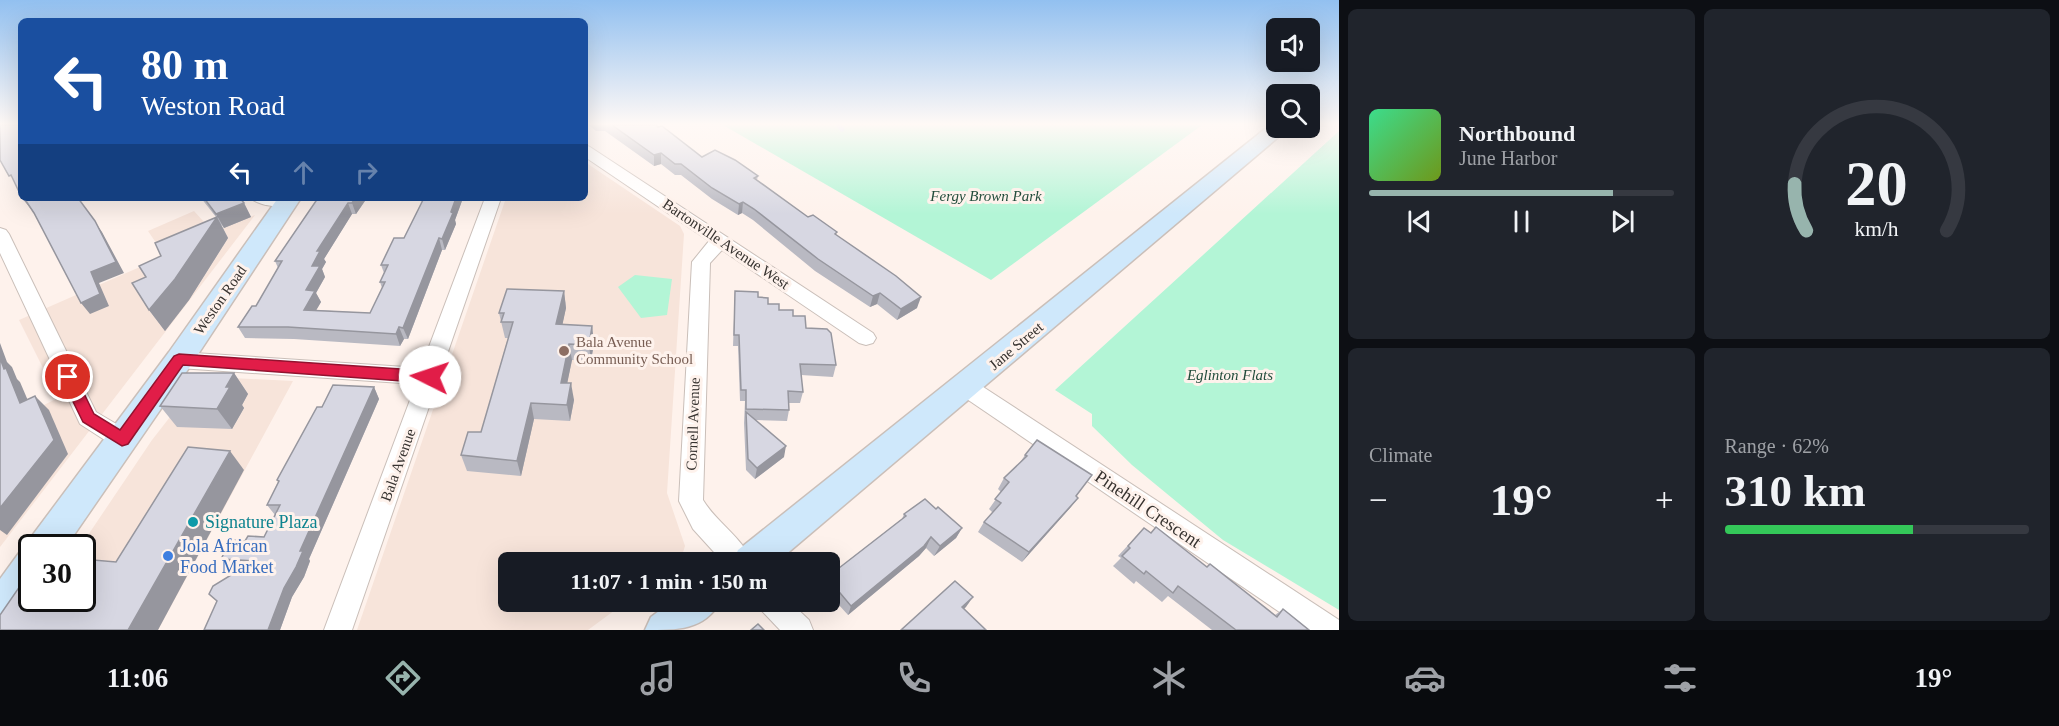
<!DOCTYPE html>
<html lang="en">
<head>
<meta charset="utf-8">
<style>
	body { margin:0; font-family:Georgia,serif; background:#20242c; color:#f1f3f6; height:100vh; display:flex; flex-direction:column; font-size:22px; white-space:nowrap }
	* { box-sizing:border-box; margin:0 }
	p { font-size:20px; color:#9ea1a6 }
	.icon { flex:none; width:33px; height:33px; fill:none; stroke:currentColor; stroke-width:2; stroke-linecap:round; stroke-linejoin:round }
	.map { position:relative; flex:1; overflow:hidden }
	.sheet { display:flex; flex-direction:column; gap:9px; padding:9px; background:#0d0f14; width:720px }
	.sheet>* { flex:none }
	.hud { position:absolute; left:18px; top:18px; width:570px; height:183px; border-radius:9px; box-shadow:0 6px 24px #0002; background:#1a4fa0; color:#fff; overflow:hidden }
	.fabs { position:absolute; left:1266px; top:18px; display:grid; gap:12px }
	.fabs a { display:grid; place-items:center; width:54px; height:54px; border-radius:9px; background:#171b24; box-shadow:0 6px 24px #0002; font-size:30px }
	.speed { position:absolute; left:18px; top:534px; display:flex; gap:12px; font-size:30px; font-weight:700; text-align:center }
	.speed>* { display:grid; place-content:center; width:78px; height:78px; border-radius:50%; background:#171b24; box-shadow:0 6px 24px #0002; line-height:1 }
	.speed .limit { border:3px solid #111; border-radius:9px; background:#fff; color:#111 }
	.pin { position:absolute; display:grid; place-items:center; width:51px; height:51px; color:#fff; margin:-26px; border:3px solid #fff; border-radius:50%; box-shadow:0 2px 6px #0007 }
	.me { position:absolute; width:66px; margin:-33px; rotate:274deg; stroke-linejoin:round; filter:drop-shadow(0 0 4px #0008) }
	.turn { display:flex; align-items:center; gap:21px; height:126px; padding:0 24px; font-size:27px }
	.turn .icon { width:78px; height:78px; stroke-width:2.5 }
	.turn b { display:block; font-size:42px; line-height:51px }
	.lanes { display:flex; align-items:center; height:57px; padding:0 24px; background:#0003; justify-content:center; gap:30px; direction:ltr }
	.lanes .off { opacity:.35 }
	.big { font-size:45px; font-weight:700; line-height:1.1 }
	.sheet .card { flex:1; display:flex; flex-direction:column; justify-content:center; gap:9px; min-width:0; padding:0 21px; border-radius:9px; background:#20242c }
	.sheet .dial { align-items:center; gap:0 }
	.dial svg { height:156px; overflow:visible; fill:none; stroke:#363941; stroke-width:7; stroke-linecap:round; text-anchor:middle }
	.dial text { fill:#f1f3f6; stroke:none }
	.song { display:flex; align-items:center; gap:18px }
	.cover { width:72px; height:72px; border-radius:9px; background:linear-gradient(135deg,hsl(150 70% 55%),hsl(80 70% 35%)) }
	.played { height:6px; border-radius:3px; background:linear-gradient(90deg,#97b4ad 80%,#363941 80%) }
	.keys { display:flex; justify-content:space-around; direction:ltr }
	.heat { display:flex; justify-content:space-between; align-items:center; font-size:33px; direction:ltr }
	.charge { height:9px; border-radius:4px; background:linear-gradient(90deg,#34c759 62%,#363941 0) }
	.sheet .tiles { flex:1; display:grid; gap:9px; grid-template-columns:repeat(2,1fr) }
	.trip { position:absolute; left:498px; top:552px; width:342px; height:60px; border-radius:9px; background:#171b24; box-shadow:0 6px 24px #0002; font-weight:700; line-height:60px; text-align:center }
	.menu { display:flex; height:96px; justify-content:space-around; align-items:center; background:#090b0e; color:#9ea1a6 }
	.menu .icon { width:42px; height:42px }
	.menu .selected { color:#97b4ad }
	.menu b { font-size:27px; color:#f1f3f6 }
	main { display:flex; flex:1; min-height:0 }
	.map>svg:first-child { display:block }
	.built { fill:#f7e4da }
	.green { fill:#b3f5d6 }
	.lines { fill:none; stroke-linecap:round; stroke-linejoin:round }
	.stream { stroke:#b2d3fb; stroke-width:5 }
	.minor-casing { stroke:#cabfb9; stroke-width:2 }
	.secondary-casing { stroke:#cabfb9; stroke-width:3 }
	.minor { fill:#fff; fill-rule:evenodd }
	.secondary { fill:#cfe8fb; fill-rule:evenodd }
	.wall { fill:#b9b9c2 }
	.shaded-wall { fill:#96969e }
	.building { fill:#d7d7e2; stroke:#96969e; stroke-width:1.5 }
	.route { fill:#e11d48; stroke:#92132f; stroke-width:1.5 }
	.education-dot { fill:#8d6e63; stroke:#fef2ec; stroke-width:2 }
	.culture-dot { fill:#0f9aa8; stroke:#fef2ec; stroke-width:2 }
	.shop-dot { fill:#3f7fe0; stroke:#fef2ec; stroke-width:2 }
	.labels { text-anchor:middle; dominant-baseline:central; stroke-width:6; stroke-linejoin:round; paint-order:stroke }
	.park-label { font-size:15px; font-style:italic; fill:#224c3b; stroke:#fef2ec }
	.street-label { font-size:15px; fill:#373330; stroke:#fef2ec }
	.education-label { font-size:15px; fill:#785e54; stroke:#fef2ec; text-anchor:start }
	.near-street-label { font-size:18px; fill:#373330; stroke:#fef2ec }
	.near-culture-label { font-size:18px; fill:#0d838f; stroke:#fef2ec; text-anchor:start }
	.near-shop-label { font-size:18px; fill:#366cbe; stroke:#fef2ec; text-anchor:start }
</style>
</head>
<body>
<main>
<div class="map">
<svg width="1339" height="630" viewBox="0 0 1339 630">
	<rect width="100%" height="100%" fill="#fef2ec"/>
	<g class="built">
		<path d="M585,162l95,64 4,8 -17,259 18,53 -5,16h-172v40h118l-38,28h-231l149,-432h79z"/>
		<path d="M194,211l19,21 42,-17 -255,332v-120l58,-29 -39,-78 146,-64 -17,-25z"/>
		<path d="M212,377l81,4 -135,249h-132l56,-32v-50l-2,-1 72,-107 25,-32z"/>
	</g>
	<g class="green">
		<path d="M723,125h479l-211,155z"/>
		<path d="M1339,131v479l-116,-70 -91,-75 -40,-39v-12l-37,-24z"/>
		<path d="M635,275l37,4 -5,36 -26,3 -23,-31z"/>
	</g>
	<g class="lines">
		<path class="stream" d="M838,125l4,4"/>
		<g class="minor-casing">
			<g id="minor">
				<path d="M585,145l5,2 283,186 3,5 -3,5 -7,2 -7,-2 -137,-93 -12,13 -7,237c13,22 41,39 49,62h-29l-30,-33 -14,-28 13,-239 17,-21 -124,-84z"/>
				<path d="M251,198h41l4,4 -2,4c-11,2 -36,0 -43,-8z"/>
				<path d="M485,198h16l-149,432h-28l92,-246 -237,-16 -7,-2 -3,-6 3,-6 7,-2 242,16z"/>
				<path d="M0,228l6,2 3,4 87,178 34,20 3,7 -3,7 -8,2 -8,-2 -34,-22 -80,-171z"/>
				<path d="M966,379l8,2 365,239v10h-33l-348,-237 -3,-6 3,-6z"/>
				<path d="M758,602h32l19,18 4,10h-33l-18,-19z"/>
			</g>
		</g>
		<g class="secondary-casing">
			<g id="secondary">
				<path d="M1270,125l19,3 -512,434h-44l5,-12z"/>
				<path d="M278,198h23l-112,170 -124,180h-33c0,33 5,65 -32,81v-50l19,-26 8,-3 5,-14 137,-184z"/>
				<path d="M671,602h49c-16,28 -42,28 -75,28l6,-13z"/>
			</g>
		</g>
		<use href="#minor" class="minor"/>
		<use href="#secondary" class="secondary"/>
	</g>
	<g class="wall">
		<path d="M589,125h67l46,32 56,19 -1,4 51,37 29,18 80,73 -20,12 -20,-16 -7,3 -55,-36 -62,-51 -11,-7 -4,2 -26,-16 -31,-24h-6l-14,-11 -7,2 -49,-35h-9z"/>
		<path d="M201,198h39l4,5 7,14 -27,11 -3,-4 7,14 -39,62 -24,31 -16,-21 -3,-33 15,-21 55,-39z"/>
		<path d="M318,198h49l-11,16h-4l-28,45 2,3 -4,7 3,8 -9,16 5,9 -5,8 54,3 12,-25 -2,-6 4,-9 -3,-8 23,-27 18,-36 -2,-4h43l-8,22 1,4 -11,26h-3l-34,89h-4l-4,7 -106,-7 -49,-1 -7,-11 18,-21 22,-38 -3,-7z"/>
		<path d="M564,291l2,17 -4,17 30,1 2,17 -3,18 -19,-1 -5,23 7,17 -4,21 -36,-2 -13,57 -54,-5 -6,-16 20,-23 27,-94h-3l-6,-25z"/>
		<path d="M735,291l23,6 21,13 14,6 13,12 30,37 -3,12 -32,-2 2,17 -3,11h-11v7l-2,11 -32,-1 29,37 -29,22 -9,-9 -2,-47 1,-22h-5l-2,-55h-5z"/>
		<path d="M234,373l14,21 -6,11 2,3 -12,21 -55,-2 -17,-21z"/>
		<path d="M374,387l5,12 -70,160 1,2 -6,16 -12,20 -12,33h-76l13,-29 -8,-7 31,-25h-10l-9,-10 43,-22 11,-22 -8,-10 11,-23 -1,-2 45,-73z"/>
		<path d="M1025,455l53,43 -8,10 -48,54 -44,-30 6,-10 9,-9 -4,-4 12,-17 -3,-3 6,-11 15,-14z"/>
		<path d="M936,509l26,19 -6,10 -22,18 -8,-8 -7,8 -71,59 -18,-20v-20l72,-56 2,-5z"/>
		<path d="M1144,528l7,5 55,34 4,-3 65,51 8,-6 26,21h-97l-44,-34 -6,6 -26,-21 -2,3 -21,-18 8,-8 -3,-2z"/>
	</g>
	<g class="shaded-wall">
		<path d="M661,153v11l-7,2v-11z"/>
		<path d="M22,198h3l8,11h-2z"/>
		<path d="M78,198l24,34 22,41 -25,10 10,23 -19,8 -9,-11 10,-31z"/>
		<path d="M355,198h12l-11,16 -4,-11z"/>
		<path d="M456,198h7l-8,22 1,4 -11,26 -3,-11z"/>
		<path d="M743,202l-1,11 -4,2 1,-11z"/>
		<path d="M244,203l7,14 -27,11 -8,-14z"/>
		<path d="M348,203l4,11 -28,45 2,3 -4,7 3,8 -9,16 5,9 -11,19 -6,-11 2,-20 6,-24 5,-15z"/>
		<path d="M217,217l11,21 -39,62 -24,31 -16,-21z"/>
		<path d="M439,238l3,12 -34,89 -5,-11z"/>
		<path d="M564,291l2,17 -7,33 -3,-17z"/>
		<path d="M880,293l-3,11 -7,3 3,-11z"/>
		<path d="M921,297l-4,11 -20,12 4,-11z"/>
		<path d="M592,326l2,17 -3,18 -2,-16z"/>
		<path d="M399,327l5,12 -4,7 -4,-12z"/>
		<path d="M0,343l7,19 5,5 5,12 3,3 15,35 -15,-14 -16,-34 -4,-10z"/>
		<path d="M569,344l3,16 -8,39 -3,-16z"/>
		<path d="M234,373l14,21 -6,11 2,3 -12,21 -15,-20 9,-22z"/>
		<path d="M571,383l3,17 -4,21 -3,-16z"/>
		<path d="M374,387l5,12 -70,160 1,2 -6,16 -12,20 -12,33h-12l16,-42 16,-37z"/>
		<path d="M35,396l14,14 19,44 -61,81 -7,-5v-22z"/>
		<path d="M531,403l3,16 -13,57 -4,-15z"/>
		<path d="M786,446l-2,11 -29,22 2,-11z"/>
		<path d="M230,451l14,19 -86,160h-30z"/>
		<path d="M1078,498l-8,10 -48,54 7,-10z"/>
		<path d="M962,528l-6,10 -22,18 6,-10z"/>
		<path d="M931,537l-5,11 -7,8 -71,59 3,-9z"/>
		<path d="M973,597l-7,10 -10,10 6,-10z"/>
	</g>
	<g class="building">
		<path d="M0,125h21v71l-10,-21 -2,1 -9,-16z"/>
		<path d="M612,125h44l2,2 4,-1 40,31 13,-7 20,10 23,16 -4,2 54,39 5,-2 24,17 -2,2 61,42 25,21 -20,12 -21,-16 -7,3 -55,-37 -64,-50 -11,-7 -4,2 -27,-16 -31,-24h-6l-14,-11 -7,2z"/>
		<path d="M24,198h54l17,23 21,41 -25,10 9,22 -19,9 -47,-90z"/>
		<path d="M204,198h36l4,5 -28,11z"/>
		<path d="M318,198h37l-3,5h-4l-31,48h3l-8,15h8l-14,24 9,1 -11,19 66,3 15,-31h-5l8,-17h-7l13,-27h10l20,-40h32l-5,14 2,1 -11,26 -3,-1 -36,90 -4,-1 -3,7 -108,-7h-50l14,-21h4l26,-45h-7z"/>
		<path d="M217,217l-42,62 -26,31 -17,-27 14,-6 -7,-11 22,-10 -6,-13z"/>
		<path d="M507,289l57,2 -8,33 36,2 -3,19 -20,-1 -8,39h10l-4,22 -36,-2 -14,58 -56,-6 7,-23h13l32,-110h-12l3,-9h-5z"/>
		<path d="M735,291l23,1v5l10,1v6h11v6h14v6h12l1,12 21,1 4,4 5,32 -36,-1 3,28 -15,-1 1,19 -43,-1v-19h-5l-2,-55h-5z"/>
		<path d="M0,358l4,11 2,-1 14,35 15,-7 19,44 -54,68z"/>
		<path d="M182,373h52l-8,14h4l-13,22 -57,-3z"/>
		<path d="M333,385l41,2 -74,164h3l-7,16 -12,21 -16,42h-64l13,-29 -8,-7 4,-8 41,-25 -33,-2 10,-19 14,1 3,-5 16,1 16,-32h-13l12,-24 -2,-1 40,-73h5z"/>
		<path d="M746,412l40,34 -29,22 -9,-9z"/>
		<path d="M1037,440l55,35 -16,21 2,2 -49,54 -45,-30 17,-19 -6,-4 14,-17 -5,-4 23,-22 -2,-1z"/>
		<path d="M188,447l42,4 -102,179h-128v-15l20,-29 12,-6v18h50v-39l34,3z"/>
		<path d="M925,499l11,10 2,-2 24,21 -22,18 -9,-9 -7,9 -73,60 -21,-25v-6l76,-59 -2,-2z"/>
		<path d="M1156,527l51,40 3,-3 67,53 6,-8 26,21h-73l-58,-44 -5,7 -27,-22 -2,3 -22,-18 8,-8 -2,-2 16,-18 7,5z"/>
		<path d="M955,581l18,16 -11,10 24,23h-85z"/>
		<path d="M758,624l6,6h-13z"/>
	</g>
	<linearGradient id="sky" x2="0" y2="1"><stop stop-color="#92c0f0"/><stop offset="0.58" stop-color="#fff9f6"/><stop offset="1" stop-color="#fff9f6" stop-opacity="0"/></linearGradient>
	<rect width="1339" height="214" fill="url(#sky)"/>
	<path class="route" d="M179,354l251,17 6,2 2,4 -2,4 -6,2 -247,-18 -55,79 -6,2 -39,-24 -22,-45 2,-4h11l20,41 26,16 54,-74z"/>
	<circle class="education-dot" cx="564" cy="351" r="6"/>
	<circle class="culture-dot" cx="193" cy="522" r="6"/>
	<circle class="shop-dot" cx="168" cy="556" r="6"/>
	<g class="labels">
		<g class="park-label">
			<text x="986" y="196">Fergy Brown Park</text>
			<text x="1230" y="375">Eglinton Flats</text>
		</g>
		<g class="street-label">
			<text transform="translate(726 244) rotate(34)">Bartonville Avenue West</text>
			<text transform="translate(220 300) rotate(-55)">Weston Road</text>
			<text transform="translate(1016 346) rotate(-40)">Jane Street</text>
			<text transform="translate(693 424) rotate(-88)">Cornell Avenue</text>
			<text transform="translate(398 465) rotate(-70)">Bala Avenue</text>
		</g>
		<g class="education-label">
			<text x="576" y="342">Bala Avenue<tspan x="576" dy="17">Community School</tspan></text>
		</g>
		<g class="near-street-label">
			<text transform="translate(1148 509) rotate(34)">Pinehill Crescent</text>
		</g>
		<g class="near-culture-label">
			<text x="205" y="522">Signature Plaza</text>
		</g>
		<g class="near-shop-label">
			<text x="180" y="546">Jola African<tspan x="180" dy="21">Food Market</tspan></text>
		</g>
	</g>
</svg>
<div class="fabs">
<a><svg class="icon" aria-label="sound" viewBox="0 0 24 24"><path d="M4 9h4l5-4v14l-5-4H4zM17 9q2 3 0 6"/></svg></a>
<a><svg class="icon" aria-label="search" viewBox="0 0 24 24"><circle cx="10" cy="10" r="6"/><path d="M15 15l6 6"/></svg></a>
</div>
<div class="speed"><div class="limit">30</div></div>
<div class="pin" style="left:68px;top:377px;background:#d93025"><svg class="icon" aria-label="arrive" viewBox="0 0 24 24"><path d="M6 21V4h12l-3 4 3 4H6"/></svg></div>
<svg class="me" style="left:430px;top:377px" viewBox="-20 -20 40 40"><circle r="19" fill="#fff"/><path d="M0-13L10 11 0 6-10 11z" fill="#e11d48"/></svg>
<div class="trip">11:07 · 1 min · 150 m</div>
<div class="hud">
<div class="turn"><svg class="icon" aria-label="left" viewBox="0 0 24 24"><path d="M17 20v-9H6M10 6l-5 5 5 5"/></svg><div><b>80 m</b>Weston Road</div></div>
<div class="lanes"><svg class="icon" aria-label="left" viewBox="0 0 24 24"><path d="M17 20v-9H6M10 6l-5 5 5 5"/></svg><svg class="icon off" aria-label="ahead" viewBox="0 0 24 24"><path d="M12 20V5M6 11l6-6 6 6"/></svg><svg class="icon off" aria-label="right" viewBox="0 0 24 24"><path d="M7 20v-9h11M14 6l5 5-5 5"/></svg></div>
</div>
</div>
<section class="sheet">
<div class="tiles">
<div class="card">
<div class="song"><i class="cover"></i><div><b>Northbound</b><p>June Harbor</p></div></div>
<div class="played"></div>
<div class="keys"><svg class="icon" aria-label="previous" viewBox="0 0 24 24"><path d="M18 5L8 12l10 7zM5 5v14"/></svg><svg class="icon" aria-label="pause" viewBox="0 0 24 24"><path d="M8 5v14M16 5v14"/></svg><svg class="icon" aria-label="next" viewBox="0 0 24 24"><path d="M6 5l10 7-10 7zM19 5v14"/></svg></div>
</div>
<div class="card dial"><svg viewBox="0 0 100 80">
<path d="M14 69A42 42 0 1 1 86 69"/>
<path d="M14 69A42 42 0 0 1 8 45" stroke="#97b4ad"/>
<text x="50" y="56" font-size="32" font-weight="700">20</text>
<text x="50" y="72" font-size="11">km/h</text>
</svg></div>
<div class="card"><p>Climate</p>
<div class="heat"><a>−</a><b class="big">19°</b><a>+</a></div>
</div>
<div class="card"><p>Range · 62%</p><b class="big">310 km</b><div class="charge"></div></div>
</div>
</section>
</main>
<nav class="menu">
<b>11:06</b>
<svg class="icon selected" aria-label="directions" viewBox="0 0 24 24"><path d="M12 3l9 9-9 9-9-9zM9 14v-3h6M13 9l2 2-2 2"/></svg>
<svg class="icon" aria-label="music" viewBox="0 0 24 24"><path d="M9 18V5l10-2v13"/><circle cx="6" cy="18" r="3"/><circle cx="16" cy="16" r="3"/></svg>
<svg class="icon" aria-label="phone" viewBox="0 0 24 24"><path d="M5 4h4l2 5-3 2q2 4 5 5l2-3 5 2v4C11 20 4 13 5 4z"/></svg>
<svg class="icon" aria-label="climate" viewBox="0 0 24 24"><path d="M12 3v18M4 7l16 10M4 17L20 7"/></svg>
<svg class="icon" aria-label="car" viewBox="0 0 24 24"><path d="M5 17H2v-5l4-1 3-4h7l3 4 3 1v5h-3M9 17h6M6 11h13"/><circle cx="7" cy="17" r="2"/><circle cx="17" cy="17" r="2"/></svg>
<svg class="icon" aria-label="filters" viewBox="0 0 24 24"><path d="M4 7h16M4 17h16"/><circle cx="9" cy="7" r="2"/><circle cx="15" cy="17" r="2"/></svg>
<b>19°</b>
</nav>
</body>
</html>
